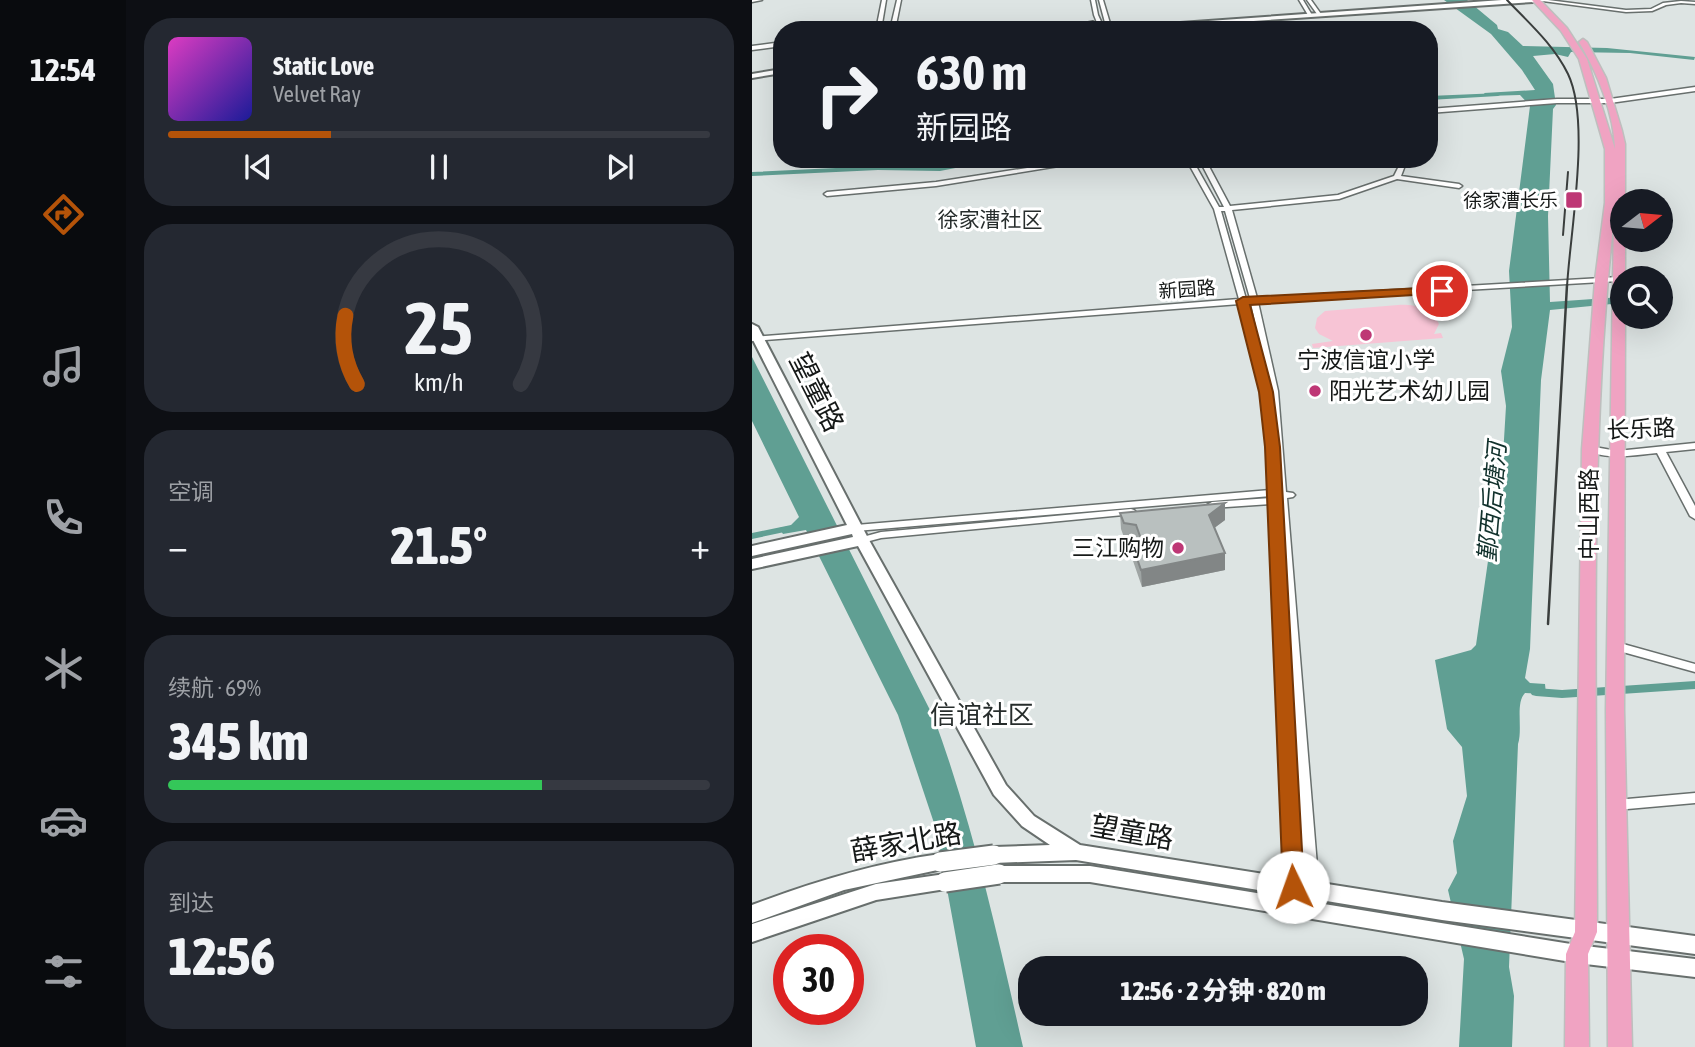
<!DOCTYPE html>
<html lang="zh">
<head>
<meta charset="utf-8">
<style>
	body { margin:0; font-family:"Asap Condensed","Noto Sans SC",sans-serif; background:#242831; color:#f1f3f6; height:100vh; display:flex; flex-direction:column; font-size:26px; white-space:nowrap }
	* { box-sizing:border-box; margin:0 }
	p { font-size:23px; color:#9ea1a6 }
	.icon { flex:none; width:38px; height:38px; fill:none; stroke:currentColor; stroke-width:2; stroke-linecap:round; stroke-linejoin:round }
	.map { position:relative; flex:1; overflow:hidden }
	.panel { display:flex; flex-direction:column; gap:18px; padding:18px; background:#0d0f14; width:626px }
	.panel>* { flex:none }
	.banner { position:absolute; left:21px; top:21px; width:665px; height:147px; border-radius:28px; box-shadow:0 7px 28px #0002; background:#171b24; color:#f1f3f6; overflow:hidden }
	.needle { width:46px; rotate:74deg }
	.buttons { position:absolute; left:858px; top:189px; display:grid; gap:14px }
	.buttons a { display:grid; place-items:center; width:63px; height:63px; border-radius:50%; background:#171b24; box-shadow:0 7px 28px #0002; font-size:35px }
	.speed { position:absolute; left:21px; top:934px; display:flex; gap:14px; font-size:35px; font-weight:700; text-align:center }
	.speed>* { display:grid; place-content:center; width:91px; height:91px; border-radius:50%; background:#171b24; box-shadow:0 7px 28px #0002; line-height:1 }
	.speed .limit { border:10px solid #d22; background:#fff; color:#111 }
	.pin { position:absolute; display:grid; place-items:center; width:60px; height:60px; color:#fff; margin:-30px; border:4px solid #fff; border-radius:50%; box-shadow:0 2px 7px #0007 }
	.me { position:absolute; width:77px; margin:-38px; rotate:357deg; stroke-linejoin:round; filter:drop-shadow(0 0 5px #0008) }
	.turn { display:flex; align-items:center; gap:24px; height:147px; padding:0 28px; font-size:32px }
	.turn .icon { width:91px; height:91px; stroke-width:2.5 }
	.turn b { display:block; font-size:49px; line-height:60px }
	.big { font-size:52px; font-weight:800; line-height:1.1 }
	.panel .widget { flex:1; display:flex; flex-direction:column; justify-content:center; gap:10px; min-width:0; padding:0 24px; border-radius:28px; background:#242831 }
	.panel .dial { align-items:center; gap:0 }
	.dial svg { height:182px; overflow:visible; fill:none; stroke:#363941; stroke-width:7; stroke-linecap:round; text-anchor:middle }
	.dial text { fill:#f1f3f6; stroke:none }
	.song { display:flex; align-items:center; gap:21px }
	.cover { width:84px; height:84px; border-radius:10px; background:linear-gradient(135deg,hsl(310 70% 55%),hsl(240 70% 35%)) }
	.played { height:7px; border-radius:4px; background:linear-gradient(90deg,#b45309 30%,#363941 30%) }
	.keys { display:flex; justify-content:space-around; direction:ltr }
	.heat { display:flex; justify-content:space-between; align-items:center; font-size:38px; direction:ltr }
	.charge { height:10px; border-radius:5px; background:linear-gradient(90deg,#34c759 69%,#363941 0) }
	.trip { position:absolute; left:266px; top:956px; width:410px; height:70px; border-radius:28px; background:#171b24; box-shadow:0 7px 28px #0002; font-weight:800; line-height:70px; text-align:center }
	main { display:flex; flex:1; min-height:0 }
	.tab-bar { display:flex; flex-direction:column; width:126px; justify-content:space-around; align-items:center; background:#090b0e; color:#9ea1a6 }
	.tab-bar .icon { width:49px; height:49px }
	.tab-bar .current { color:#b45309 }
	.tab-bar b { font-size:32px; color:#f1f3f6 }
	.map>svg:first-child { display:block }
	.green { fill:#f7c4d5 }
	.water { fill:#609f93 }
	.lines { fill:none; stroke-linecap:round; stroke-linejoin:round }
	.canal { fill:#609f93; fill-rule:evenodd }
	.street-casing { stroke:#686f6d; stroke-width:3 }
	.secondary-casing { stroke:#686f6d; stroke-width:4 }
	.primary-casing { stroke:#bebfbe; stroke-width:3 }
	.street { fill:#fff; fill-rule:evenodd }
	.secondary { fill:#fff; fill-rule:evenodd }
	.primary { fill:#f0a3c2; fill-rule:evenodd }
	.rail-far1 { stroke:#3a3e3d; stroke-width:2 }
	.rail { stroke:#3a3e3d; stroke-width:2.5 }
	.secondary-bridge-casing { stroke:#686f6d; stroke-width:23; stroke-linecap:butt }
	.secondary-bridge { stroke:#fff; stroke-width:19 }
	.wall { fill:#9fa5a4 }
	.shaded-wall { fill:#828686 }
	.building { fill:#b9c0bf; stroke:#828686; stroke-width:2 }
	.route { fill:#b45309; stroke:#753606; stroke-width:2 }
	.poi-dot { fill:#be3775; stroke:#fff; stroke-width:2.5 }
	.labels { text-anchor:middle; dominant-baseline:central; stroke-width:6; stroke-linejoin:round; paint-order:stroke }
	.far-poi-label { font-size:19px; fill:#161918; stroke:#fff; text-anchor:end }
	.far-street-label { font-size:19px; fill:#161918; stroke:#fff }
	.far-quarter-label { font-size:21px; fill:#272d2c; stroke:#fff }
	.poi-label { font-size:23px; fill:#161918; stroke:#fff }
	.street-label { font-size:23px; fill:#161918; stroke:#fff }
	.water-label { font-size:24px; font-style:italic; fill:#11312c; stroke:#fff }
	.quarter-label { font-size:26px; fill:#272d2c; stroke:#fff }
	.near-street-label { font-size:28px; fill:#161918; stroke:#fff }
</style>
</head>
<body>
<main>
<nav class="tab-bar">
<b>12:54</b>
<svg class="icon current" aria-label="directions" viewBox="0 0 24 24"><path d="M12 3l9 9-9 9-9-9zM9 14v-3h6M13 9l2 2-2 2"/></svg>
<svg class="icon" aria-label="music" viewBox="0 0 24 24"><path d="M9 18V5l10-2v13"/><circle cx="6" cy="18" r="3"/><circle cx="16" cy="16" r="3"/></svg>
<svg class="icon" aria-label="phone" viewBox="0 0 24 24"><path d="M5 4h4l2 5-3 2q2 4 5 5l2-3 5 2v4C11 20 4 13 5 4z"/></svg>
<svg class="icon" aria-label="climate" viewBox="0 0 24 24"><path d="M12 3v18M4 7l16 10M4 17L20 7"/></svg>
<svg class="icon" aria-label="car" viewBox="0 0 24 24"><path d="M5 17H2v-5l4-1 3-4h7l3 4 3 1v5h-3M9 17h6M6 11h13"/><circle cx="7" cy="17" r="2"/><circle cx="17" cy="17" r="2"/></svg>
<svg class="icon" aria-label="filters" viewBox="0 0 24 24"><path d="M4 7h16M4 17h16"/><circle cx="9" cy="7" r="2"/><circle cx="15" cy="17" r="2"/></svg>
</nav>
<section class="panel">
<div class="widget">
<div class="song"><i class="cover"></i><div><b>Static Love</b><p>Velvet Ray</p></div></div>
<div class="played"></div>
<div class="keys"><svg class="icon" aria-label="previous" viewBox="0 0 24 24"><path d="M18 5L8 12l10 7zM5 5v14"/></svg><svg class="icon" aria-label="pause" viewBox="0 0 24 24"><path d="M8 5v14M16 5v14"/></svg><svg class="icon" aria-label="next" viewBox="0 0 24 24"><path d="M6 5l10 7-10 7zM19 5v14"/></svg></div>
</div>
<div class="widget dial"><svg viewBox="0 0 100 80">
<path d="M14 69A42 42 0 1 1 86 69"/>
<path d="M14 69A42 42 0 0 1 9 39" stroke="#b45309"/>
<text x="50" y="56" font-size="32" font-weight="700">25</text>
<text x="50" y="72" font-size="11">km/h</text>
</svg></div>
<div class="widget"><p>空调</p>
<div class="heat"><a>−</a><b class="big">21.5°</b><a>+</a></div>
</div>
<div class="widget"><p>续航 · 69%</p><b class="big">345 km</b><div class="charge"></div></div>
<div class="widget"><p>到达</p><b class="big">12:56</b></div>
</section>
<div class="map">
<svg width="943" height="1047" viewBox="0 0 943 1047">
	<rect width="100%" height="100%" fill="#dde4e3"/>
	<path class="green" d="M646,305c17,-1 33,3 41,19l-5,10 7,-1 2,5 -130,10 -1,-4 21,-3 -14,-7 -4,-6 2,-10 8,-7z"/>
	<g class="water">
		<path d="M692,0h23l30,25 1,4 10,3 15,14 84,2 88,9 -1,3 -64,-7 -59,-1 -3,5 -13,-3 -22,2 20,28 3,21 -3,4 -5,107 2,86 72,-5v6l-72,7 -9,70 -11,269 -5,29 5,5 15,1 1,10 -21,-1c-10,10 -2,36 -7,51l-9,223 5,29 -2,51h-53l5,-88 -16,-69 9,-17 -4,-32 14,-45 -5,-49 -15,-18 -12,-69 36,-10 5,-5 27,-189 3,-50 -5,-35 11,-44 -3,-56 21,-165 -10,-11 -34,1 -2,-3 51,-3 -13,-20 -31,-36z"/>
		<path d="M0,357l182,361c39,106 64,219 89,329h-47l-40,-218 -38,-114 -92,-185 -23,4 -4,-6 11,-2 9,-9 -47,-96z"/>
	</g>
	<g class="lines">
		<g class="canal">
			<path d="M748,93v2l-2,1 -69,4v-4z"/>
			<path d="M235,159h15l-62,12 -62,-1 -126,6v-4l126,-6 62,1z"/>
			<path d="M39,525l3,1 2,2 -2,2 -42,9v-6z"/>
			<path d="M943,681v8l-133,9 -26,-2 -4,-1 -2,-3 2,-3 4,-1 26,2z"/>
		</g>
		<g class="street-casing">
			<g id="street">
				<path d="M0,0h10l-10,2z"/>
				<path d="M130,0h4l-5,30h-5z"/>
				<path d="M145,0h4l-6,30h-5z"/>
				<path d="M339,0h4l3,15 7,15h-5l-6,-15z"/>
				<path d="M347,0h4l9,30h-5z"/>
				<path d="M547,0h4l9,15h-4z"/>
				<path d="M555,0h4l10,14h-4z"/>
				<path d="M783,0h13l78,10 25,-1 12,-6 18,-2 14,1v2l-14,-1 -15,2 -14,6 -26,1z"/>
				<path d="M30,42v4l-30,4v-4z"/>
				<path d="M943,87v4l-85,12h-53l-128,10v-4l128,-10h53z"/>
				<path d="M333,159h17l-166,27 -109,10 -3,-2 3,-2 109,-10z"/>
				<path d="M434,159h6l27,48h5l-25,-48h6l25,47 108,-11 56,-19 4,-8 -3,-9h6l3,9 -3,8 58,8 3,2 -3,2 -62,-9 -58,20 -107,11 25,88 362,-21 3,1v3h-3l-361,21 20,89 8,101 7,1 2,2 -2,2 -6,1 32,392 -2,4 -5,2 -5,-2 -2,-4 -19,-273 14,270 -2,4 -5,2 -5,-2 -2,-4 -15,-383 -59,4 -5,-3 5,-3 59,-4v-2l-415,35 -5,-3 5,-3 414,-35 -1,-42 -12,-80 -17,-64 -488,37v-4l487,-38 -25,-90zM469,211h4l25,87 -4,1zM495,303h4l13,60z"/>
				<path d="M943,443v6l-29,3 29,54v13l-5,-3 -33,-63c-23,2 -52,8 -72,-4l4,-3 28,5z"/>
				<path d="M379,509l3,1 2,2 -2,2 -253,24 -19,5 -5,-3 2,-2 22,-6z"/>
				<path d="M864,642l79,22v8l-83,-23 -1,-3 1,-3z"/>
				<path d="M943,793v10l-79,7 -4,-1 -2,-4 2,-4 4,-1z"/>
			</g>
		</g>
		<g class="secondary-casing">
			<g id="secondary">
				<path d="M750,0h34l-3,2 -413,28h-39z"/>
				<path d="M341,22l3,4 -25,4h-17z"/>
				<path d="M30,69v4l-30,5v-4z"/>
				<path d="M0,324l6,3 111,213 137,245 28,31 46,29 362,57 253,34v18l-253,-34 -366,-60 -82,3 -7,-2 -2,-6 2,-6 7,-2 56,-2 -28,-19 -28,-31 -136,-249 -106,23v-10l101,-22 -1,-3 -100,22v-10l95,-21 -95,-187z"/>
				<path d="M188,854l7,2 2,6 -2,6 -103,22 -92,33v-18c61,-23 123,-42 188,-51z"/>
				<path d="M247,866h91l487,79 118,14v18l-118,-14 -487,-81h-91l-7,-2 -2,-6 2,-6z"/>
				<path d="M193,874l7,2 2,6 -2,6 -76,12 -124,42v-18l124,-40z"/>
			</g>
		</g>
		<g class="primary-casing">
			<path id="primary" d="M780,0h8l27,28 20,31 28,90c-1,-36 -18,-77 -36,-107l4,-3 4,3 19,36 16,53 3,13v57h-3v39h3v38h-3v39h3l-1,393 8,337h-24l-2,-337 8,-493c-26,238 -17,477 -17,715l-9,22 1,93h-24l1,-93 9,-22 7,-483 13,-169 10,-77v-54l-26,-90 -18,-28z"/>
		</g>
		<use href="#street" class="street"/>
		<use href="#secondary" class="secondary"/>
		<use href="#primary" class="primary"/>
		<g class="rail-far1">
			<path d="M755,0c22,23 47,45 61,74 23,48 2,158 -1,213"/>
			<path d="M811,235l5,-63"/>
		</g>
		<path class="rail" d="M796,624l19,-339"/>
		<g class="secondary-bridge-casing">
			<g id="secondary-bridge">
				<path d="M188,862l54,-7"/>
				<path d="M193,882l54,-8"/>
			</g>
		</g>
		<use href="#secondary-bridge" class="secondary-bridge"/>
	</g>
	<path class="wall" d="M368,513l105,7 -11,8 11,42 -83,17 -10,-29 -1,-17 -6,-1 -4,-11z"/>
	<g class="shaded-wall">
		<path d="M473,503v17l-16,12v-17z"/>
		<path d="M473,553v17l-83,17 -1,-17z"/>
	</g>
	<path class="building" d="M473,503l-16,12 16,38 -84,17 -10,-29 10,-2 -5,-14 -12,-2 -4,-10z"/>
	<path class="route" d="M690,287l4,1v5l-196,12 23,87 7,55 24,440 -3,7 -8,2 -7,-2 -3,-7 -18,-440 -6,-55 -23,-91 7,-4z"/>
	<g class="poi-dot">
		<rect x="813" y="191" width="18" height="18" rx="3.5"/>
		<circle cx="614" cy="335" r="7"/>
		<circle cx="563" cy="391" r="7"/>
		<circle cx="426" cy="548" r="7"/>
	</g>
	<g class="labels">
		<g class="far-poi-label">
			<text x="806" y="200">徐家漕长乐</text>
		</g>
		<g class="far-street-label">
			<text transform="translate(435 289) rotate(-4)">新园路</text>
		</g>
		<g class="far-quarter-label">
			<text x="238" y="219">徐家漕社区</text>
		</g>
		<g class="poi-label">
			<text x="614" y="360">宁波信谊小学</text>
			<text x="577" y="391" text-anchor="start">阳光艺术幼儿园</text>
			<text x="412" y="548" text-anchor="end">三江购物</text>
		</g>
		<g class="street-label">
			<text transform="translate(889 429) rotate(-2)">长乐路</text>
			<text transform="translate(837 514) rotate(-90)">中山西路</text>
		</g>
		<g class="water-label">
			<text transform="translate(740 502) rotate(-85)">鄞西后塘河</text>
		</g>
		<g class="quarter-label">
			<text x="230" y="715">信谊社区</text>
		</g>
		<g class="near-street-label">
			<text transform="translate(65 392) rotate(63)">望童路</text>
			<text transform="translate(380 832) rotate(10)">望童路</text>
			<text transform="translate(154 842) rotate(-10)">薛家北路</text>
		</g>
	</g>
</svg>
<div class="buttons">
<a><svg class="needle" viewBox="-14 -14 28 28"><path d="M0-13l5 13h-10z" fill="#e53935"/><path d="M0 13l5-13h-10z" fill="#9ea1a6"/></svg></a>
<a><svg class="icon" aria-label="search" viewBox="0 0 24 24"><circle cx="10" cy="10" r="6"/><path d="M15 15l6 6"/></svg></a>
</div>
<div class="speed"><div class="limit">30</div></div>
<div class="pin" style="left:690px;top:291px;background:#d93025"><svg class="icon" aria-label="arrive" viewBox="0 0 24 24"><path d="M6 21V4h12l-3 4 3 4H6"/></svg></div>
<svg class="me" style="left:541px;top:887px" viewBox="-20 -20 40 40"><circle r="19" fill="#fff"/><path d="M0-13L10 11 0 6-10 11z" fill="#b45309"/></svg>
<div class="trip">12:56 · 2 分钟 · 820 m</div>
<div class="banner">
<div class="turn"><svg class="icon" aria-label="right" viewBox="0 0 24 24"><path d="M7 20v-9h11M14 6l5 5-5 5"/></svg><div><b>630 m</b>新园路</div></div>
</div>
</div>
</main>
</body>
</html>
